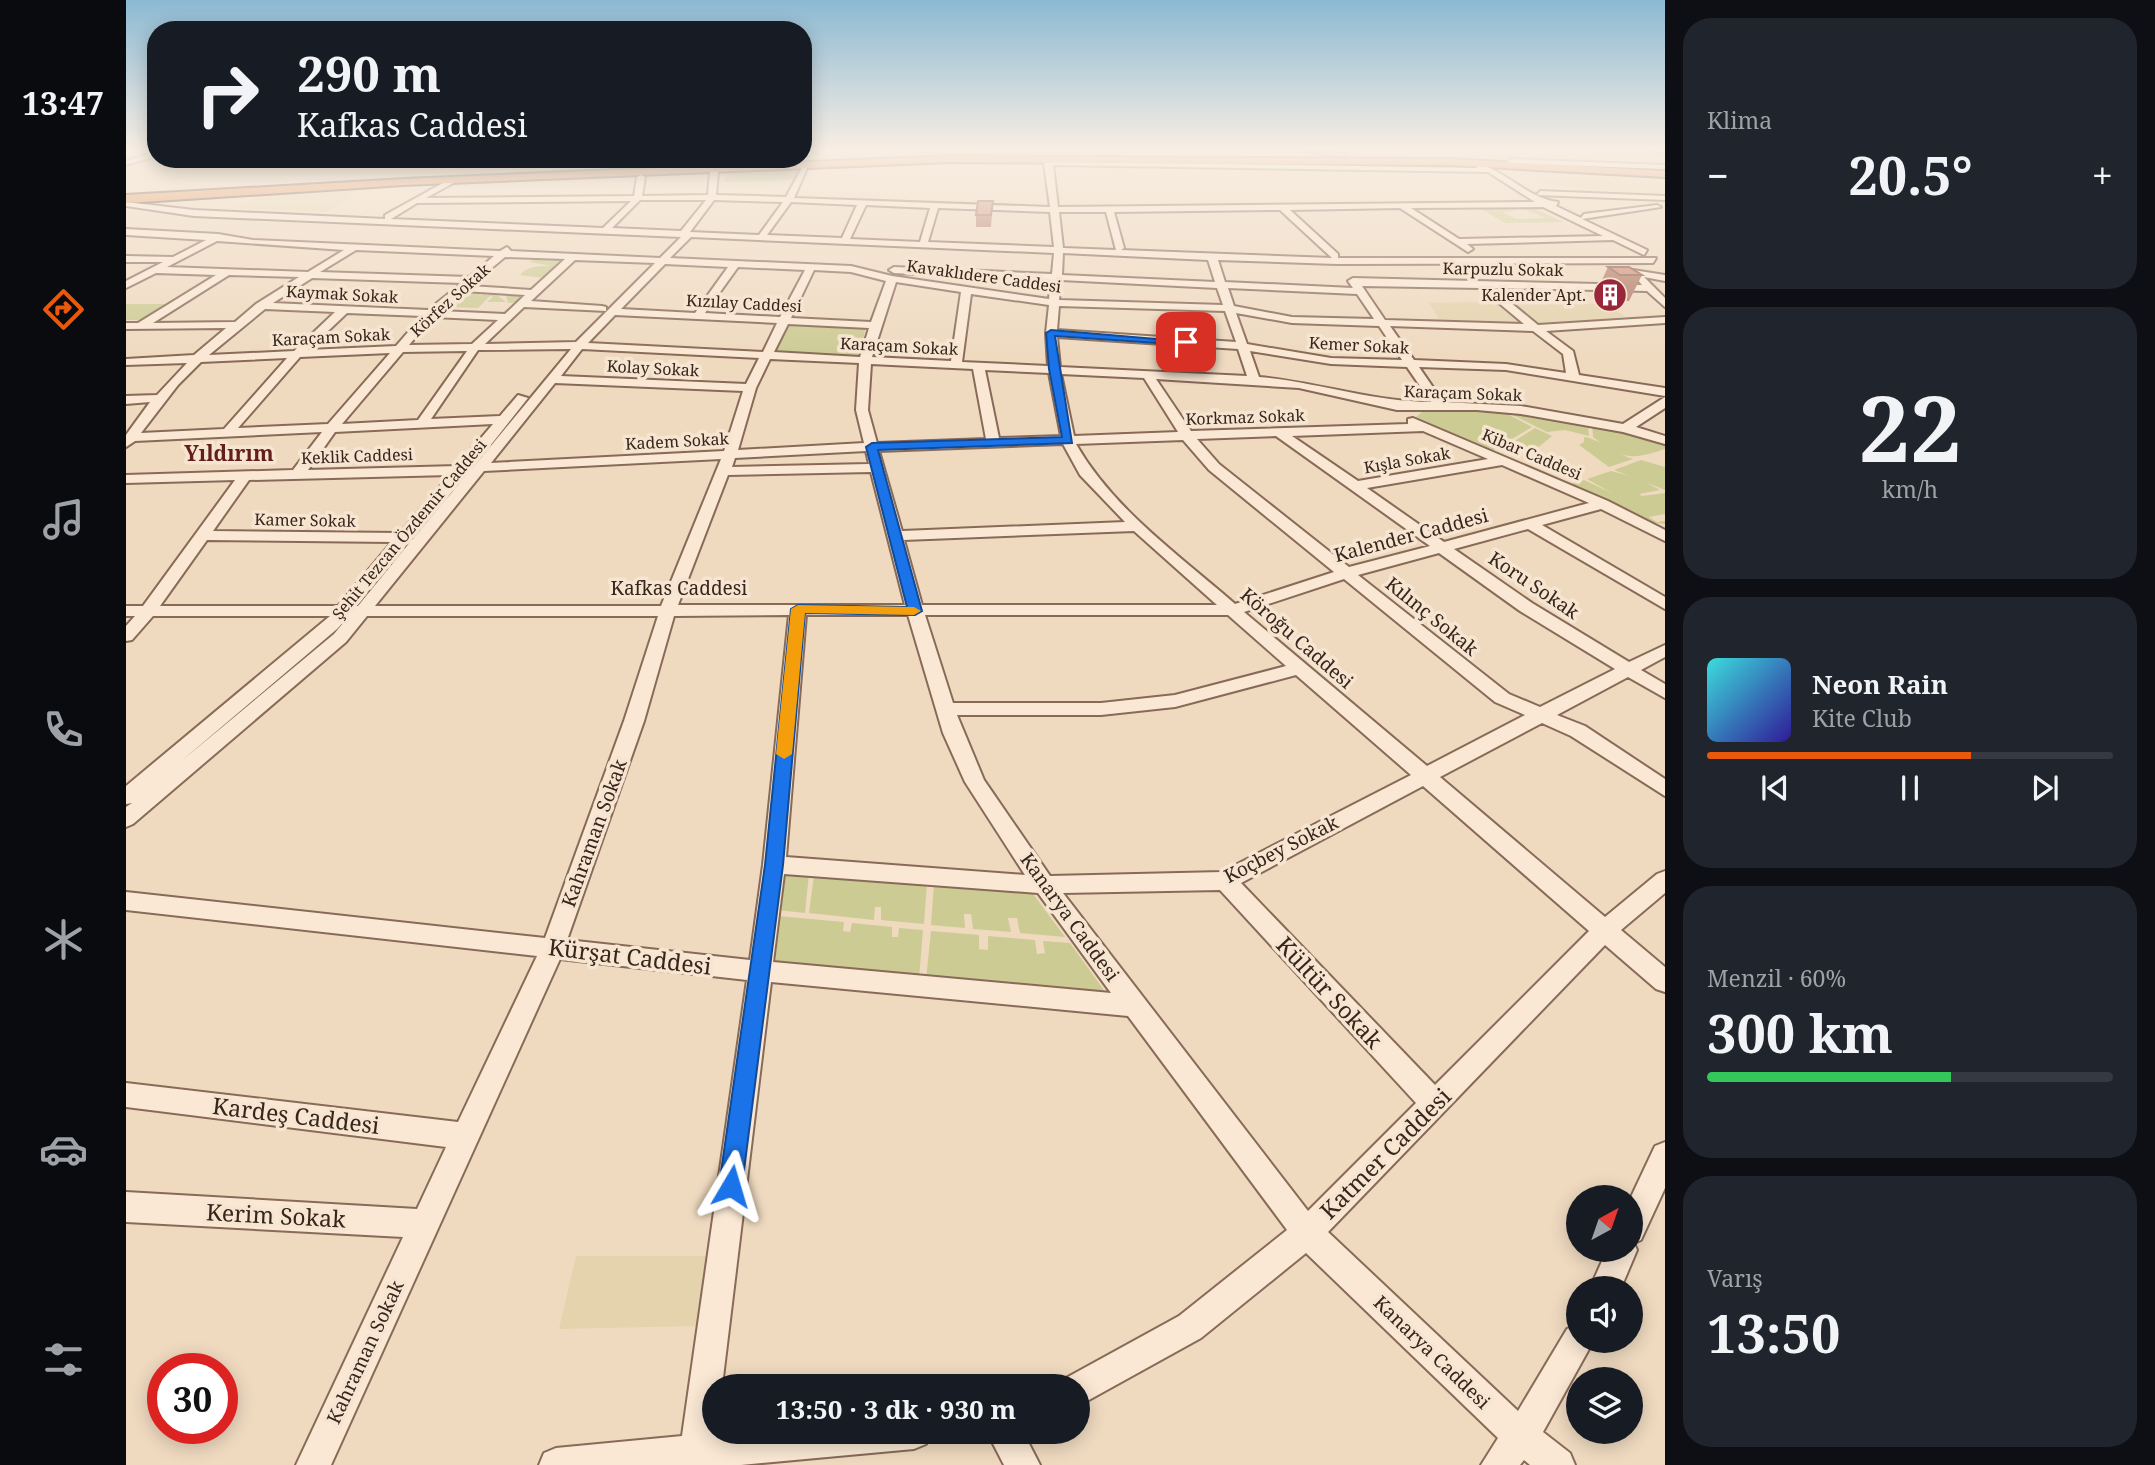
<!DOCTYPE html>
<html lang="tr">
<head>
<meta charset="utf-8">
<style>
	body { margin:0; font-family:"Noto Serif",serif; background:#20242c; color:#f1f3f6; height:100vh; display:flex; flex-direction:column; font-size:26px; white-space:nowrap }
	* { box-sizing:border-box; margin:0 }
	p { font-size:23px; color:#9ea1a6 }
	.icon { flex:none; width:38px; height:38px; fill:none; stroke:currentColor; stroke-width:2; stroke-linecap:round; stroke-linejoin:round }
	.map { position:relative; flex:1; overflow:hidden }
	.panel { display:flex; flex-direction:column; gap:18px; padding:18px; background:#0d0f14; width:490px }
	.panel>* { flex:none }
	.hud { position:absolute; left:21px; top:21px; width:665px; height:147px; border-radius:28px; box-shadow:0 4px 18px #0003; background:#171b24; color:#f1f3f6; overflow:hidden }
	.needle { width:46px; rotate:40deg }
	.controls { position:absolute; left:1440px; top:1185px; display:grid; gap:14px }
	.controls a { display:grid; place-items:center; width:77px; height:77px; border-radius:50%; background:#171b24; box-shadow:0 4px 18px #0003; font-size:35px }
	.speed { position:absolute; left:21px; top:1353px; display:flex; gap:14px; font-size:35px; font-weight:700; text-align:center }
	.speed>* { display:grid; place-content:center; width:91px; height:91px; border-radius:50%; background:#171b24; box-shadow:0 4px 18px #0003; line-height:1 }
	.speed .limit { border:10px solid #d22; background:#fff; color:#111 }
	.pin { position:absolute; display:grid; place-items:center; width:60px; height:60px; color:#fff; margin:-30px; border-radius:14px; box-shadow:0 4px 10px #0006 }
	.me { position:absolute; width:77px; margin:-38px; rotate:7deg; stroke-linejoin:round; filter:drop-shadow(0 0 5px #0008) }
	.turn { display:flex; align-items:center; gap:24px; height:147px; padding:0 35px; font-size:32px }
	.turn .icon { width:91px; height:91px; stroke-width:2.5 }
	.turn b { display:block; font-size:49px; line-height:60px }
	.big { font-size:52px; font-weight:700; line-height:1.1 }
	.panel .tile { flex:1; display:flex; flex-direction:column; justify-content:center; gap:10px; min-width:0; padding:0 24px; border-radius:28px; background:#20242c }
	.panel .dial { align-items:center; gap:0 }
	.dial b { font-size:91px; line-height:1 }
	.song { display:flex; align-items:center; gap:21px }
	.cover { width:84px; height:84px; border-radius:10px; background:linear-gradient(135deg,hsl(180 70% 55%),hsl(250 70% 35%)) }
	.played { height:7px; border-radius:4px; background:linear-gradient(90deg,#ea580c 65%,#363941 65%) }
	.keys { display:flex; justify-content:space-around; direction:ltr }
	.heat { display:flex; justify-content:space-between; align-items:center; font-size:38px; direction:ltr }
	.charge { height:10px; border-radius:5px; background:linear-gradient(90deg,#34c759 60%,#363941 0) }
	.trip { position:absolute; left:576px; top:1374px; width:388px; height:70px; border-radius:35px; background:#171b24; box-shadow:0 4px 18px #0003; font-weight:700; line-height:70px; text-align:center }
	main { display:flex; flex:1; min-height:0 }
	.tab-bar { display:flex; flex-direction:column; width:126px; justify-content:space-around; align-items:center; background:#090b0e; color:#9ea1a6 }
	.tab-bar .icon { width:49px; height:49px }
	.tab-bar .active { color:#ea580c }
	.tab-bar b { font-size:32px; color:#f1f3f6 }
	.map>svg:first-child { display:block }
	.farmland { fill:#e5d3ad }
	.green { fill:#cdcb94 }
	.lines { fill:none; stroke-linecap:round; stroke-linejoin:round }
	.stream { stroke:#6a8f80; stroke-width:2 }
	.minor-casing { stroke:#886a58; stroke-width:4 }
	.highway-casing { stroke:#56392c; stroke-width:4 }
	.minor { fill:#fae8d4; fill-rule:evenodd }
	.highway { fill:#e1894e; fill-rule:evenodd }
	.wall { fill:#b17865 }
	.building { fill:#ce8c75; stroke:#906252; stroke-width:2 }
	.route { fill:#1a73e8; stroke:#114b97; stroke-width:2 }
	.slow { fill:#f59e0b }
	.labels { text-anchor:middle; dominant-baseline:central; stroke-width:7; stroke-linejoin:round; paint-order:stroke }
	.far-street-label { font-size:16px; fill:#38251c; stroke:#f6e5d0 }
	.far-poi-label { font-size:16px; fill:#38251c; stroke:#f6e5d0; text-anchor:end }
	.street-label { font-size:19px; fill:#38251c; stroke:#f6e5d0 }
	.far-district-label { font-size:21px; font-weight:bold; fill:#651f1b; stroke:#f6e5d0 }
	.near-street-label { font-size:23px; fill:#38251c; stroke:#f6e5d0 }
</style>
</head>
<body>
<main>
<nav class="tab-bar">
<b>13:47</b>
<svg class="icon active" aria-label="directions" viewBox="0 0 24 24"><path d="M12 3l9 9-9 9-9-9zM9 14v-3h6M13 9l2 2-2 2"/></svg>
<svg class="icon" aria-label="music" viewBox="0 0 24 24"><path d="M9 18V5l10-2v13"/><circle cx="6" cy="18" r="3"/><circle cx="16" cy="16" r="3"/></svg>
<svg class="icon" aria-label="phone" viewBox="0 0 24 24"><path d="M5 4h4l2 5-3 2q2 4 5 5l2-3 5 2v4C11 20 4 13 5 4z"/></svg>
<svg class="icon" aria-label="climate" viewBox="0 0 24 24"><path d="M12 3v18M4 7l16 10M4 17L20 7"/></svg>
<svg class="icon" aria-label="car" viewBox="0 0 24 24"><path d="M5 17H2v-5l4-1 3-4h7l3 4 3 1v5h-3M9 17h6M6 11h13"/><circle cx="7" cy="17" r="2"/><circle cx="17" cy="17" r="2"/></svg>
<svg class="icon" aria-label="filters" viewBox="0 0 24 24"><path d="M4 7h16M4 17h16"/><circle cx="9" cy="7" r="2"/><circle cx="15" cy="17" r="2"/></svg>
</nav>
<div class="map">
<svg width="1539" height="1465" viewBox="0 0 1539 1465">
	<rect width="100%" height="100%" fill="#efdac0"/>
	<g class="farmland">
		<path d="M677,151h309l-309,7z"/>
		<path d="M1194,151h321l24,5v8z"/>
		<path d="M30,156v3h606l-290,14 -272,5 -74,5v-19z"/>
		<path d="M1398,169l141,8v19l-131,-13 -14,-9z"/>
		<path d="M235,189l-34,23 -91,-4 29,-14z"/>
		<path d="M1339,302l34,1 28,21 -87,-3 -11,-18z"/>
		<path d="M1381,303l103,1 15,13 -87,8z"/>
		<path d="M450,1256h133l-10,70 -140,3z"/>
	</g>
	<g class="green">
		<path d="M673,171l-4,9 -70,2 1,-9z"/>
		<path d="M1351,207h35l6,3 -16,2 14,7 30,-1 -28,-11h13l32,15 -58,1z"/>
		<path d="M409,257l31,1 -22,20 -24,-3c8,-10 21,-9 32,-9l-22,-4z"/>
		<path d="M342,292l14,1 -4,4 6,-4 37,3 -7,7h-6l-2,-7 -9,-1 9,7h-19l6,-5 -3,-1 -12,12 -30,-1 13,-11h13l-12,-1z"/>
		<path d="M0,304h42l-26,19h-16l16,-3h-16z"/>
		<path d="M659,324l81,3 -8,32 -88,-7z"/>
		<path d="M1336,409l38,1 32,17 -40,24 -76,-34 7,-6z"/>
		<path d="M1379,411l83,13 1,12 -24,-6 -18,2z"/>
		<path d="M1466,424l73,19v6c-33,11 -43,11 -72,-12z"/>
		<path d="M1409,428l17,8 -17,14 -11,-3 -5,4 -14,-4z"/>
		<path d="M1458,437c11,0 35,18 49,22l-24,8 -30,-22 5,-3z"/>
		<path d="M1515,460l24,7v23l-51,-20z"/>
		<path d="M1485,471l27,7 22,12 -21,4 3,2 23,-3v21l-16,3 8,5 8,-1v3l-10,-1 -84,-39 13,-4 28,13 -25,-14z"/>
		<path d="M660,872l23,2 -4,39 -28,-3 4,-34z"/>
		<path d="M688,875l113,8 -3,41 -43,-4v-13h-6l-1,13 -65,-7z"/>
		<path d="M808,884l97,7 34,46 -45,-4 -3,-15h-9l3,14 -38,-3 -2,-15h-7l1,14 -34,-3z"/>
		<path d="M652,916l66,6 -1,9 7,1 2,-9 40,4v10h6l1,-9 24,2 -4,49 -146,-16z"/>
		<path d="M805,931l48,4v14l9,1v-14l47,4 2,14 8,-1 -2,-12 27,2 36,50 -180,-13z"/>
	</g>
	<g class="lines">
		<path class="stream" d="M1518,151l21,3"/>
		<g class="minor-casing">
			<g id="minor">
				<path d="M1176,151l45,3 -4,2z"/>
				<path d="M30,152v4l-30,9v-4z"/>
				<path d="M922,156l4,5 424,7 3,-4c28,8 50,35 79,38l-2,4 25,12 3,-4 73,-9 4,2 -79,12 65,31 -3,5 -31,-15 -146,4 6,5 -5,3 -68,-44 -110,2 48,44v4h318l-3,5 -316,1 -119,-4 7,22 128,6 -5,-7 5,-3 289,7 -5,-6 5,-3 -9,-2v-4l32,5v6l-21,-4 21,21v9l-18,-16 -154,-3 45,37 127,-8v6l-119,8 27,20 6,24 86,13v8l-159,-26 -87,-3 24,35 78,4 102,18 42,-27v11l-29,19 29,9v8l-42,-12 -102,-18 -44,-4h-80l-98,-22 -143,-9 35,52 217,-7v-5l5,-1 195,83 57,29v11l-64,-32 -59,16 123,72v12l-137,-80 -74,20 78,54 97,59 36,-17v12l-24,13 24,14v14l-37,-21 -71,38 28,11 80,53v17l-94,-60 -29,-13 -102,54 165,140 52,-43 8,-3v22l-44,37 44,37v25l-9,-3 -51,-44 -277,287 190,179 49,-82 11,-5v16h16l-51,92 27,21 5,12h-45l-6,-5 -4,5h-39l17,-27 -192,-185 -105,85 -123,68v-20h-15l3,-8 113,-62 108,-86 -159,-214 -357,-34 -49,404h-8v46h217l-5,12 -12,5 -173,16h-202l5,-12 12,-5 126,-12 65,-456 -187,-21 -229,506h-35l107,-228 -277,-15v-30l291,17 29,-62 -320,-40v-24l332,39 79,-166 -411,-46v-18l419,46 79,-217 34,-105h-291l-21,26 -213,182 -7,3v-20l6,-4 -6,1v-18l204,-170h-177l-21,24 -6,1v-15l9,-10h-9v-10h17l92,-126 -109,3v-8l167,-5 29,-38 -187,9 -9,6v-12l24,-33 -24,2v-8l31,-1 30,-32 -61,2v-6l68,-4 32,-27 -100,1v-6h12l78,-48 -60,-2 -30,15v-7l37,-19h-37v-6l47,1 33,-17 -80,-5v-6l92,5 35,6 247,11 7,-4 4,4 149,7 21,-21 -487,-21 -68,-10v-4l68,8 191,9v-4l67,-37 3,4 -29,16 208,-2 3,-19 4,-2 4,2 -3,19 66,-1 2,-23 4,-2 4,2 -2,23 70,2 17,-31 4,2 -13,30 256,9 -6,-44zM927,165l435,7 47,30 -477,5zM514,200h66l-25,31 -69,-3zM588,200l69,2 -24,33 -69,-3zM505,201l-28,27 -212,-9 26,-16zM665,202l66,3 -15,33 -75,-3zM740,205l64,3 -10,34 -70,-3zM1417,207l60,29 -144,3 -48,-31zM812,208l112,4 4,35 -126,-5zM1154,210l52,48 -211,-8 3,-2 -10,-36zM933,212h47l10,38 -53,-2zM565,237l363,16 -2,21 -158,-7 -5,3 5,3 157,7 -2,19 -157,-23 -41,-10 -181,-8zM91,241l127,9 -36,22 -141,-5zM230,250l138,6 -25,21 -149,-5zM937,253l145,7 7,22 -153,-7zM379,257l60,2 -34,31 -61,-4zM449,260l80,3 -79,79 -91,2 39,-37 82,4v-4l-4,-1 -71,-5zM539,264l63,3 -33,46 -74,-4zM612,267l67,3 -25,47 -75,-4zM688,270l37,2 35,9 -15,41 -80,-4zM103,275l70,2 -43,27 -21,18 -82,1zM186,278l150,5 -34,27 -155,-7zM935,280l156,8 6,17 -164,-5zM770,282l65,10 -10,69 -79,-4zM1236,286l119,2 43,36 -139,-4zM1102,288l129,6 17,25 -82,-2 -58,-11zM338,291l61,4 -20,19 -65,-3zM845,294l78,11 -3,28 2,33 -86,-4zM933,306l166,5 11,31 -179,-12zM139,309l70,3 -41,39 -85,4zM221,313l75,3 -26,30 -88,4zM1110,313l56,10 87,3 23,34 -71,-2 -84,-14zM489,315l162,8 -14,29 -175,-9zM307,317l65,3 -26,24 -63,1zM662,324l81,4 -9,29 -86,-5zM1264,326l143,5 30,23 3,19 -60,-9 -92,-4zM931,337l181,12 9,27 -187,-9zM445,349l-100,121 57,-72 -10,-3 -18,21 -69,3 47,-69zM456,349l177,9 -13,26 -185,-8zM341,351l-49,69 -76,4 61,-72zM1124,351l81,13 76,3 24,35c-59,0 -114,-20 -172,-25zM264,353l-62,71 -90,4 62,-71zM161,358l-63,71 -83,4 37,-48 23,-23zM644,359l89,4 -3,47 8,33 -126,7 18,-62zM745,364l102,5 13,70 -109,4 -9,-33zM859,370l64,3 12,63 -62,2zM935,374l83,4 34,54 -104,4zM429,383l188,8 -19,60 -233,12zM367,424l-36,42 -149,4 27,-38zM1297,431l65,28 -130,22 -66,-45zM1150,436l154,110 -81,21 -130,-103 -22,-25zM1057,440l26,30 125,102 -99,32c-56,-49 -122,-95 -159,-160zM937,444l17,31 45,47 -223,9 -23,-80zM740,451l3,13 -137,3 3,-9zM595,459l-60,147h-286l109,-135zM1376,465l87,38 -145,39 -77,-54zM745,472l34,133h-227l50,-130zM342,473l-56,67 1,-3zM324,475l-50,58 -187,-2 36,-51zM1008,531l83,74h-295l-18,-65zM81,540l185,2 -54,64h-178zM285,541l-53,65h-2l53,-64zM1313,553l81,58 95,58 -75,38 -31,-13 -151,-119zM1218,579l151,123 30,13 -98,51 -183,-154zM663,615l-26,250 -13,95 -183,-20 77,-219 30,-105zM680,615h102l35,118 22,49 60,93 -239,-18zM799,615h303l58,51 -111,29 -74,8h-148zM223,616l-15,18 -155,129 158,-134zM1170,675l115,100 -189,97 -172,4 -66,-96 -27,-65h144l74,-8zM1297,786l166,145 -154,154 -194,-202zM658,874l254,19 73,100 -338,-31zM1094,890l196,213 -108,108 -245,-318z"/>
				<path d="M1384,159l155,6v4l-158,-6z"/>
				<path d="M1414,191l125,5v4l-128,-5z"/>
				<path d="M1539,1142v46l-24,52 -7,3 3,7 -16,38h-31l17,-38h24v-53l24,-51z"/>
				<path d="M861,1432h36l17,33h-36z"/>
			</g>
		</g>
		<g class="highway-casing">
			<path id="highway" d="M824,156l499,3 216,12v6l-216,-12 -499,-3 -546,23 -278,18v-8l278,-16z"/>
		</g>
		<use href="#minor" class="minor"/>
		<use href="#highway" class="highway"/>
	</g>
	<g class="wall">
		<path d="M867,201l-2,26h-15v-12z"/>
		<path d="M1482,267l34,8 -13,26h-21l-12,-8z"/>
	</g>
	<g class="building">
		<path d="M852,201h15l-2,14h-15z"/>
		<path d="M1482,267h21l13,8h-22z"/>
	</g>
	<linearGradient id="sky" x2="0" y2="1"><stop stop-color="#8cb9d3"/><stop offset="0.42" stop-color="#f8eee3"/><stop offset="1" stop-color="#f8eee3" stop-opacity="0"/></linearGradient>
	<rect width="1539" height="356" fill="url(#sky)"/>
	<path class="route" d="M925,330l140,12 -5,3 -131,-9 17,107 -194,7 44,161 -7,4 -110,-2 -22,252 -41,321 -3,8 -8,4 -9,-4 -3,-8 46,-321 26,-256 7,-4 109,2 -41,-160 6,-4 190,-6 -13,-68 -3,-36z"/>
	<path class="slow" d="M672,605l116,2 7,4 -7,4 -109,-2 -13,141 -8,5 -8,-5 15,-145z"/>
	<defs>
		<g id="building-disc" transform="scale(1.75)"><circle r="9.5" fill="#992639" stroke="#f6e5d0"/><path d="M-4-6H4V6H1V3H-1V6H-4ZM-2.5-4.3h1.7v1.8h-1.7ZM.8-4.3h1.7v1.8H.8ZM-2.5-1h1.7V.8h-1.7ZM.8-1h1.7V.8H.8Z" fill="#fff"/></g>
	</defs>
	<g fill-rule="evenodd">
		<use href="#building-disc" x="1484" y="295"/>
	</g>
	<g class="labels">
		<g class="far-street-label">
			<text transform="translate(1377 269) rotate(1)">Karpuzlu Sokak</text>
			<text transform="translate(858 276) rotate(8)">Kavaklıdere Caddesi</text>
			<text transform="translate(216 294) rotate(3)">Kaymak Sokak</text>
			<text transform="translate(324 300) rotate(-42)">Körfez Sokak</text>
			<text transform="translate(618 303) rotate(3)">Kızılay Caddesi</text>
			<text transform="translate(205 337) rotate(-3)">Karaçam Sokak</text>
			<text transform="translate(1233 345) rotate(3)">Kemer Sokak</text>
			<text transform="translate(773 346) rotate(3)">Karaçam Sokak</text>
			<text transform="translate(527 368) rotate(3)">Kolay Sokak</text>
			<text transform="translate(1337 393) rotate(2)">Karaçam Sokak</text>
			<text transform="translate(1119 417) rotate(-2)">Korkmaz Sokak</text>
			<text transform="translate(551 441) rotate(-3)">Kadem Sokak</text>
			<text transform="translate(1406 454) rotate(23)">Kibar Caddesi</text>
			<text transform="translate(231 456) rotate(-2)">Keklik Caddesi</text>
			<text transform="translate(1281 460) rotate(-10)">Kışla Sokak</text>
			<text transform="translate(179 520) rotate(1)">Kamer Sokak</text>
			<text transform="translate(283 529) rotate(-50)">Şehit Tezcan Özdemir Caddesi</text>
		</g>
		<g class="far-poi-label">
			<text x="1460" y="295">Kalender Apt.</text>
		</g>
		<g class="street-label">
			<text transform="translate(1285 535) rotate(-15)">Kalender Caddesi</text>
			<text transform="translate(1408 585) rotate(34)">Koru Sokak</text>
			<text x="553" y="588">Kafkas Caddesi</text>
			<text transform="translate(1306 616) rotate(39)">Kılınç Sokak</text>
			<text transform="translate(1171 638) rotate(41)">Köroğu Caddesi</text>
			<text transform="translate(468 833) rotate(-70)">Kahraman Sokak</text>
			<text transform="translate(1155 849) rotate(-27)">Koçbey Sokak</text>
			<text transform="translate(944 917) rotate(54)">Kanarya Caddesi</text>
			<text transform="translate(239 1352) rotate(-65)">Kahraman Sokak</text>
			<text transform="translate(1306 1352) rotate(44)">Kanarya Caddesi</text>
		</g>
		<g class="far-district-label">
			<text x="103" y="453">Yıldırım</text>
		</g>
		<g class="near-street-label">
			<text transform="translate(504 956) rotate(7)">Kürşat Caddesi</text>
			<text transform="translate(1204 992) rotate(47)">Kültür Sokak</text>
			<text transform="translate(170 1115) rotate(7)">Kardeş Caddesi</text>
			<text transform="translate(1259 1153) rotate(-45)">Katmer Caddesi</text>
			<text transform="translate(150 1215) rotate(3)">Kerim Sokak</text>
		</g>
	</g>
</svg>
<div class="controls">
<a><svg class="needle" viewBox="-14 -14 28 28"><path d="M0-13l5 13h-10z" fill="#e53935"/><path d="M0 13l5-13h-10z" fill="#9ea1a6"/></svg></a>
<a><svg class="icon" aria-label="sound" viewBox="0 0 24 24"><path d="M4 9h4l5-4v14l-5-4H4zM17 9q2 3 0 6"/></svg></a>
<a><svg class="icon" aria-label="layers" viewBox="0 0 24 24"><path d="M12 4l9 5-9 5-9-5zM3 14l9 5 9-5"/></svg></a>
</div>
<div class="speed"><div class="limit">30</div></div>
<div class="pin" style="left:1060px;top:342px;background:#d93025"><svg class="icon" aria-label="arrive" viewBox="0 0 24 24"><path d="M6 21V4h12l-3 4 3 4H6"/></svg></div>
<svg class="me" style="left:605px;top:1186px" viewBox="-20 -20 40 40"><path d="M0-17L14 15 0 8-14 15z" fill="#1a73e8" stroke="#fff" stroke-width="4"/></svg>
<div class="trip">13:50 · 3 dk · 930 m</div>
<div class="hud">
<div class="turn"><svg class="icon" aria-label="right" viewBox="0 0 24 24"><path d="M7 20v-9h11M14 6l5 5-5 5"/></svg><div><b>290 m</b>Kafkas Caddesi</div></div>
</div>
</div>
<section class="panel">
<div class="tile"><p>Klima</p>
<div class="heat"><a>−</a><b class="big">20.5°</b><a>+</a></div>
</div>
<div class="tile dial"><b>22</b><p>km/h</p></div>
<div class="tile">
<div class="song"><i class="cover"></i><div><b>Neon Rain</b><p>Kite Club</p></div></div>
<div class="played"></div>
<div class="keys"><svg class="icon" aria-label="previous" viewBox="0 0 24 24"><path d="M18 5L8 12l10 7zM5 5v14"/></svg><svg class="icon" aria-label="pause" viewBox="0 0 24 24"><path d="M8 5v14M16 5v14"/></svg><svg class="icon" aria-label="next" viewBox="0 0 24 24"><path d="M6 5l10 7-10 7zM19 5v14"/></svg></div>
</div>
<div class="tile"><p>Menzil · 60%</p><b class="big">300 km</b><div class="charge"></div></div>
<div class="tile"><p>Varış</p><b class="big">13:50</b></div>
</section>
</main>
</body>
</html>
